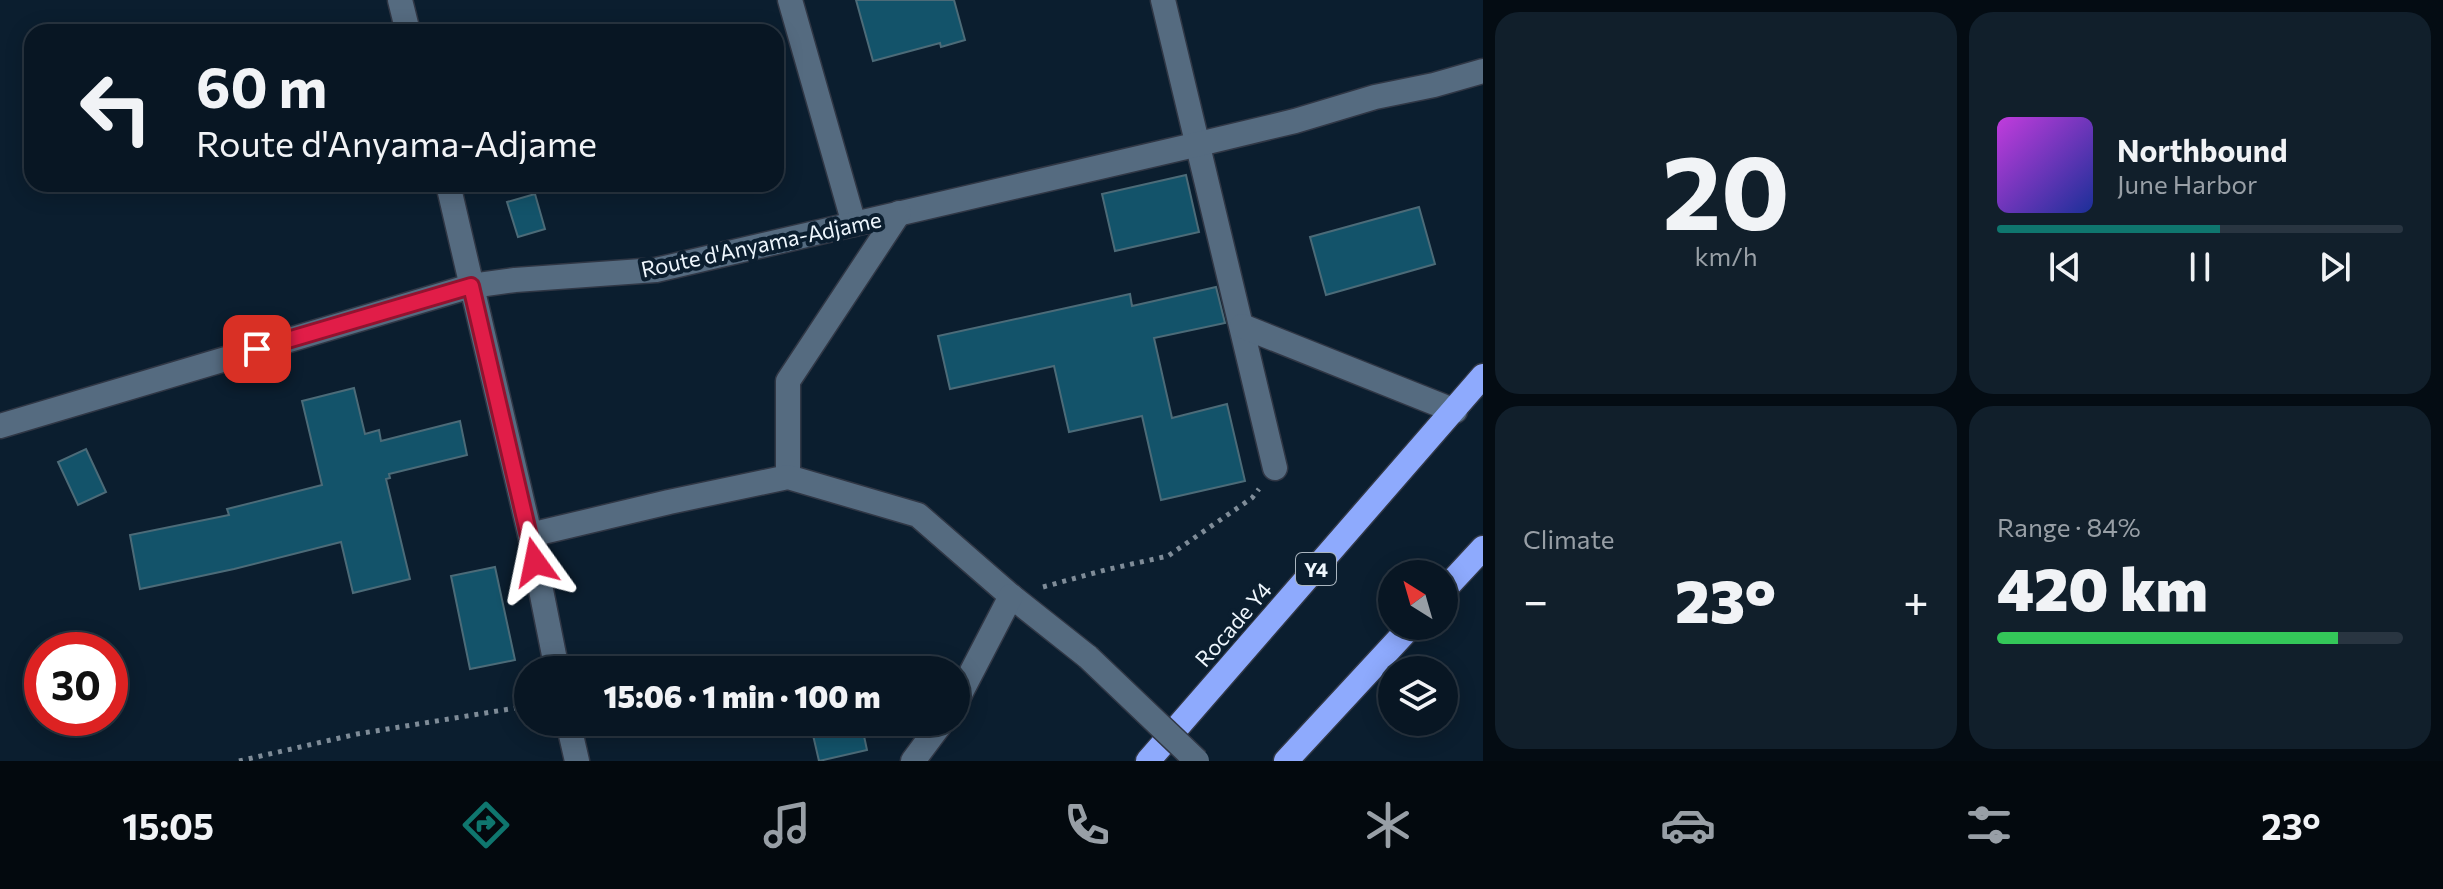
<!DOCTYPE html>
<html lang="en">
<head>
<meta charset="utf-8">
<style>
	body { margin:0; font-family:Commissioner,sans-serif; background:#111f2b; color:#f1f3f6; height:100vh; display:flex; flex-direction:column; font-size:30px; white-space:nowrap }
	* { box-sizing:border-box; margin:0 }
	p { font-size:26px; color:#989fa6 }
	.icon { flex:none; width:44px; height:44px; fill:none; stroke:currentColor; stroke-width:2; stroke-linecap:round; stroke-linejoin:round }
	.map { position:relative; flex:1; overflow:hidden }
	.side { display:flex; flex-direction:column; gap:12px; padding:12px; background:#040c13; width:960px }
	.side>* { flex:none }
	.banner { position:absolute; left:24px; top:24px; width:760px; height:168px; border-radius:24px; box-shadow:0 4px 20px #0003,0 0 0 2px #293541; background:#081623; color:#f1f3f6; overflow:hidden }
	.needle { width:52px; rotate:323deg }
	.fabs { position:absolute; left:1378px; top:560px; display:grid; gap:16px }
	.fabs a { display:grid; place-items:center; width:80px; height:80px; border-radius:50%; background:#081623; box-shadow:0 4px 20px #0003,0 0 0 2px #293541; font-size:40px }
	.speed { position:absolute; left:24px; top:632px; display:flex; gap:16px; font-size:40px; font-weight:700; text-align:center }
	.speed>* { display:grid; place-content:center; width:104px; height:104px; border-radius:50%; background:#081623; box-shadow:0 4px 20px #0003,0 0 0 2px #293541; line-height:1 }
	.speed .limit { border:12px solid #d22; background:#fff; color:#111 }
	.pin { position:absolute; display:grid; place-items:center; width:68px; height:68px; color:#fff; margin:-34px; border-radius:16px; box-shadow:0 4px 12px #0006 }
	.me { position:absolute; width:88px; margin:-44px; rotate:348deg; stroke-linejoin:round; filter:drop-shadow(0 0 6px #0008) }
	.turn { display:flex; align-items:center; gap:28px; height:168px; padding:0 40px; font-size:36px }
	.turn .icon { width:104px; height:104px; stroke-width:2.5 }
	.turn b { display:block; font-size:56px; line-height:68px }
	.big { font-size:60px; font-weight:800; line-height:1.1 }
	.side .tile { flex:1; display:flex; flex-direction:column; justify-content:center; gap:12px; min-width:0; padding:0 28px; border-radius:24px; background:#111f2b }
	.side .dial { align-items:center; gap:0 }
	.dial b { font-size:104px; line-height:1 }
	.song { display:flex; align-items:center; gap:24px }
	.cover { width:96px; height:96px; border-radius:12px; background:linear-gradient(135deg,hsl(290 70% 55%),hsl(230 70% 35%)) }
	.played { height:8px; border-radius:4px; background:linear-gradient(90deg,#0f766e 55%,#293541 55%) }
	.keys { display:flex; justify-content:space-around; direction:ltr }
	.heat { display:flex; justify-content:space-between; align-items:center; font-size:44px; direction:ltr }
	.charge { height:12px; border-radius:6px; background:linear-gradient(90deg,#34c759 84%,#293541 0) }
	.side .tiles { flex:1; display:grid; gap:12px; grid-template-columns:repeat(2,1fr) }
	.trip { position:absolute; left:514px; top:656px; width:456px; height:80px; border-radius:40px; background:#081623; box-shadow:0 4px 20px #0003,0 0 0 2px #293541; font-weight:800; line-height:80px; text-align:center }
	.tabs { display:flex; height:128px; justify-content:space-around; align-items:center; background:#03090e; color:#989fa6 }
	.tabs .icon { width:56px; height:56px }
	.tabs .on { color:#0f766e }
	.tabs b { font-size:36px; color:#f1f3f6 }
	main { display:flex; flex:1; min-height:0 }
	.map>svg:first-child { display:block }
	.building { fill:#13536a; stroke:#4c6b78; stroke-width:2 }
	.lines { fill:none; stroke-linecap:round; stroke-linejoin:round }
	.minor-casing { stroke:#303745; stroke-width:27 }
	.highway-casing { stroke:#303745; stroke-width:27 }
	.path { stroke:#7f8c98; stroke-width:5; stroke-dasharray:4 6; stroke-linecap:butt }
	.minor { stroke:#556b80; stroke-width:24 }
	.highway { stroke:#8eaafd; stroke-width:24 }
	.minor-bridge-casing { stroke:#303745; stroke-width:27; stroke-linecap:butt }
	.minor-bridge { stroke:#556b80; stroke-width:24 }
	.route-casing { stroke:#92132f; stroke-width:20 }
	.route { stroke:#e11d48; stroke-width:14 }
	.labels { text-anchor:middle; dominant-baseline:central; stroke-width:8; stroke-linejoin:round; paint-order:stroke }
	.shield { fill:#0b1e2f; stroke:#aab5bf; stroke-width:2 }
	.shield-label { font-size:20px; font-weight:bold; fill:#eef6fd }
	.street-label { font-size:22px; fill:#eef6fd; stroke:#0b1e2f }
</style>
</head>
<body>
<main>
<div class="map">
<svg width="1483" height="761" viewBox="0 0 1483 761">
	<rect width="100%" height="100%" fill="#0b1e2f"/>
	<g class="building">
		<path d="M856,0h98l11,40 -24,7 -1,-4 -67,18z"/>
		<path d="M1186,175l13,57 -84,19 -13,-57z"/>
		<path d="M535,194l10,35 -27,8 -11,-35z"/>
		<path d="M1419,207l16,57 -109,31 -16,-58z"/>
		<path d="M1216,287l9,36 -71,15 18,80 55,-14 18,77 -84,19 -19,-84 -73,16 -15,-66 -104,23 -12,-53 192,-42 2,12z"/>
		<path d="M354,388l11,46 14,-4 2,11 79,-20 7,34 -78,19 1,4 -4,1 24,100 -57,14 -12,-51 -107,27 -94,20 -10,-54 99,-20 -2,-6 95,-24 -20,-84z"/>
		<path d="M86,449l20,43 -28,13 -20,-43z"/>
		<path d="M495,567l20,93 -45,9 -19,-93z"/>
		<path d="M810,722h51l6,28 -48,11z"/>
	</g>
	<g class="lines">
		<g class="minor-casing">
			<g id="minor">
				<path d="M400,0l8,32"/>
				<path d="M790,0l64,224"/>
				<path d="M1163,0l112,468"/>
				<path d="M448,184l82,351 27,135"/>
				<path d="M1242,326l213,85"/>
				<path d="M0,426l471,-140 44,-6 141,-10 543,-126 96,-23 80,-24 59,-12 49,-14"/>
				<path d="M788,477v-96l111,-168"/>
				<path d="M530,535l139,-33 119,-25 130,38 93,81 77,61"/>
				<path d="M956,702l55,-106"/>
				<path d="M568,722l9,39"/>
				<path d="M913,761l29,-39"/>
			</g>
		</g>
		<g class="highway-casing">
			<g id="highway">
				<path d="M1444,590l39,-42"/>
				<path d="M1148,761l335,-385"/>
				<path d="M1286,761l125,-135"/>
			</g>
		</g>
		<g class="path">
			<path d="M1043,587l62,-17 63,-14 84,-58 7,-9"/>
			<path d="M239,761l118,-27 171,-28"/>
		</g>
		<use href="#minor" class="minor"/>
		<use href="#highway" class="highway"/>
		<g class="minor-bridge-casing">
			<path id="minor-bridge" d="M1088,657l109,104"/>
		</g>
		<use href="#minor-bridge" class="minor-bridge"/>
	</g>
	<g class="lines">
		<g class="route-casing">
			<path id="route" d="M257,349l214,-63 64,276"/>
		</g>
		<use href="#route" class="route"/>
	</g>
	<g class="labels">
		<rect class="shield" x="1296" y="553" width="40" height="32" rx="6"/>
		<g class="shield-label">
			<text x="1316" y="569">Y4</text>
		</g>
		<g class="street-label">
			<text transform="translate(761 244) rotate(-12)">Route d'Anyama-Adjame</text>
			<text transform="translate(1233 624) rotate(-49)">Rocade Y4</text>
		</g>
	</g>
</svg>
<div class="fabs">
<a><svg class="needle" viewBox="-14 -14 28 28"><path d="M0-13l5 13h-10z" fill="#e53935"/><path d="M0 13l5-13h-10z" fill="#989fa6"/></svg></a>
<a><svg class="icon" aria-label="layers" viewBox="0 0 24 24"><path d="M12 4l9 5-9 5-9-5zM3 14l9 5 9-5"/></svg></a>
</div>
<div class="speed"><div class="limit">30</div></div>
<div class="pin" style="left:257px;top:349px;background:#d93025"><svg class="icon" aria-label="arrive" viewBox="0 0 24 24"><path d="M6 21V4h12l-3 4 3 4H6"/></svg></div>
<svg class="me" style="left:535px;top:562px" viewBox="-20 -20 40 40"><path d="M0-17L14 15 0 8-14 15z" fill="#e11d48" stroke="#fff" stroke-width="4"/></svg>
<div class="trip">15:06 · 1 min · 100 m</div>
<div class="banner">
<div class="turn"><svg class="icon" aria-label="left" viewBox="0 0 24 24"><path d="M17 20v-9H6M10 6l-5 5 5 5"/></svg><div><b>60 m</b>Route d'Anyama-Adjame</div></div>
</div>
</div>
<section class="side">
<div class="tiles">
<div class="tile dial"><b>20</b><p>km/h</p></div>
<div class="tile">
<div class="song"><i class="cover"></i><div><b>Northbound</b><p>June Harbor</p></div></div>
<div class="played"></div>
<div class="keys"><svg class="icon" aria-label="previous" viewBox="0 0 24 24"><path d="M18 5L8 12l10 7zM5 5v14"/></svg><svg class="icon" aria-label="pause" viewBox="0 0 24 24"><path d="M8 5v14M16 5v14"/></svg><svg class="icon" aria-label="next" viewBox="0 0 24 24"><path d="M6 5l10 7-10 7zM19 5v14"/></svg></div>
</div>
<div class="tile"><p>Climate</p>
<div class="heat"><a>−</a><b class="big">23°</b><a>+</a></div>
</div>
<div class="tile"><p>Range · 84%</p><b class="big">420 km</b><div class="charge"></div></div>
</div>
</section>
</main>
<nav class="tabs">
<b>15:05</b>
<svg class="icon on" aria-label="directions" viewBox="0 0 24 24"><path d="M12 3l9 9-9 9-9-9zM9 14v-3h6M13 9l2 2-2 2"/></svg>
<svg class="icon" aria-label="music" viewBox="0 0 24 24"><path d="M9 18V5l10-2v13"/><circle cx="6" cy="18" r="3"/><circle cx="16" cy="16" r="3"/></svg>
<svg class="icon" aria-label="phone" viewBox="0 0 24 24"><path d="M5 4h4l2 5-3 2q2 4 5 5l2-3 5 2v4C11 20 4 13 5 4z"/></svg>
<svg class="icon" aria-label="climate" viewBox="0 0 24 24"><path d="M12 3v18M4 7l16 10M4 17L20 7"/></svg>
<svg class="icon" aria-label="car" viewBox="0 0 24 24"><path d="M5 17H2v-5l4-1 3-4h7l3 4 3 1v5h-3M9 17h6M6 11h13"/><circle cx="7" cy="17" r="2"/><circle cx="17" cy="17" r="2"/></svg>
<svg class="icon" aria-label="filters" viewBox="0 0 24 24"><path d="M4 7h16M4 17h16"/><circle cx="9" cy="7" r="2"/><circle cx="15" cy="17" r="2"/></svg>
<b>23°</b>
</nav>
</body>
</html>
